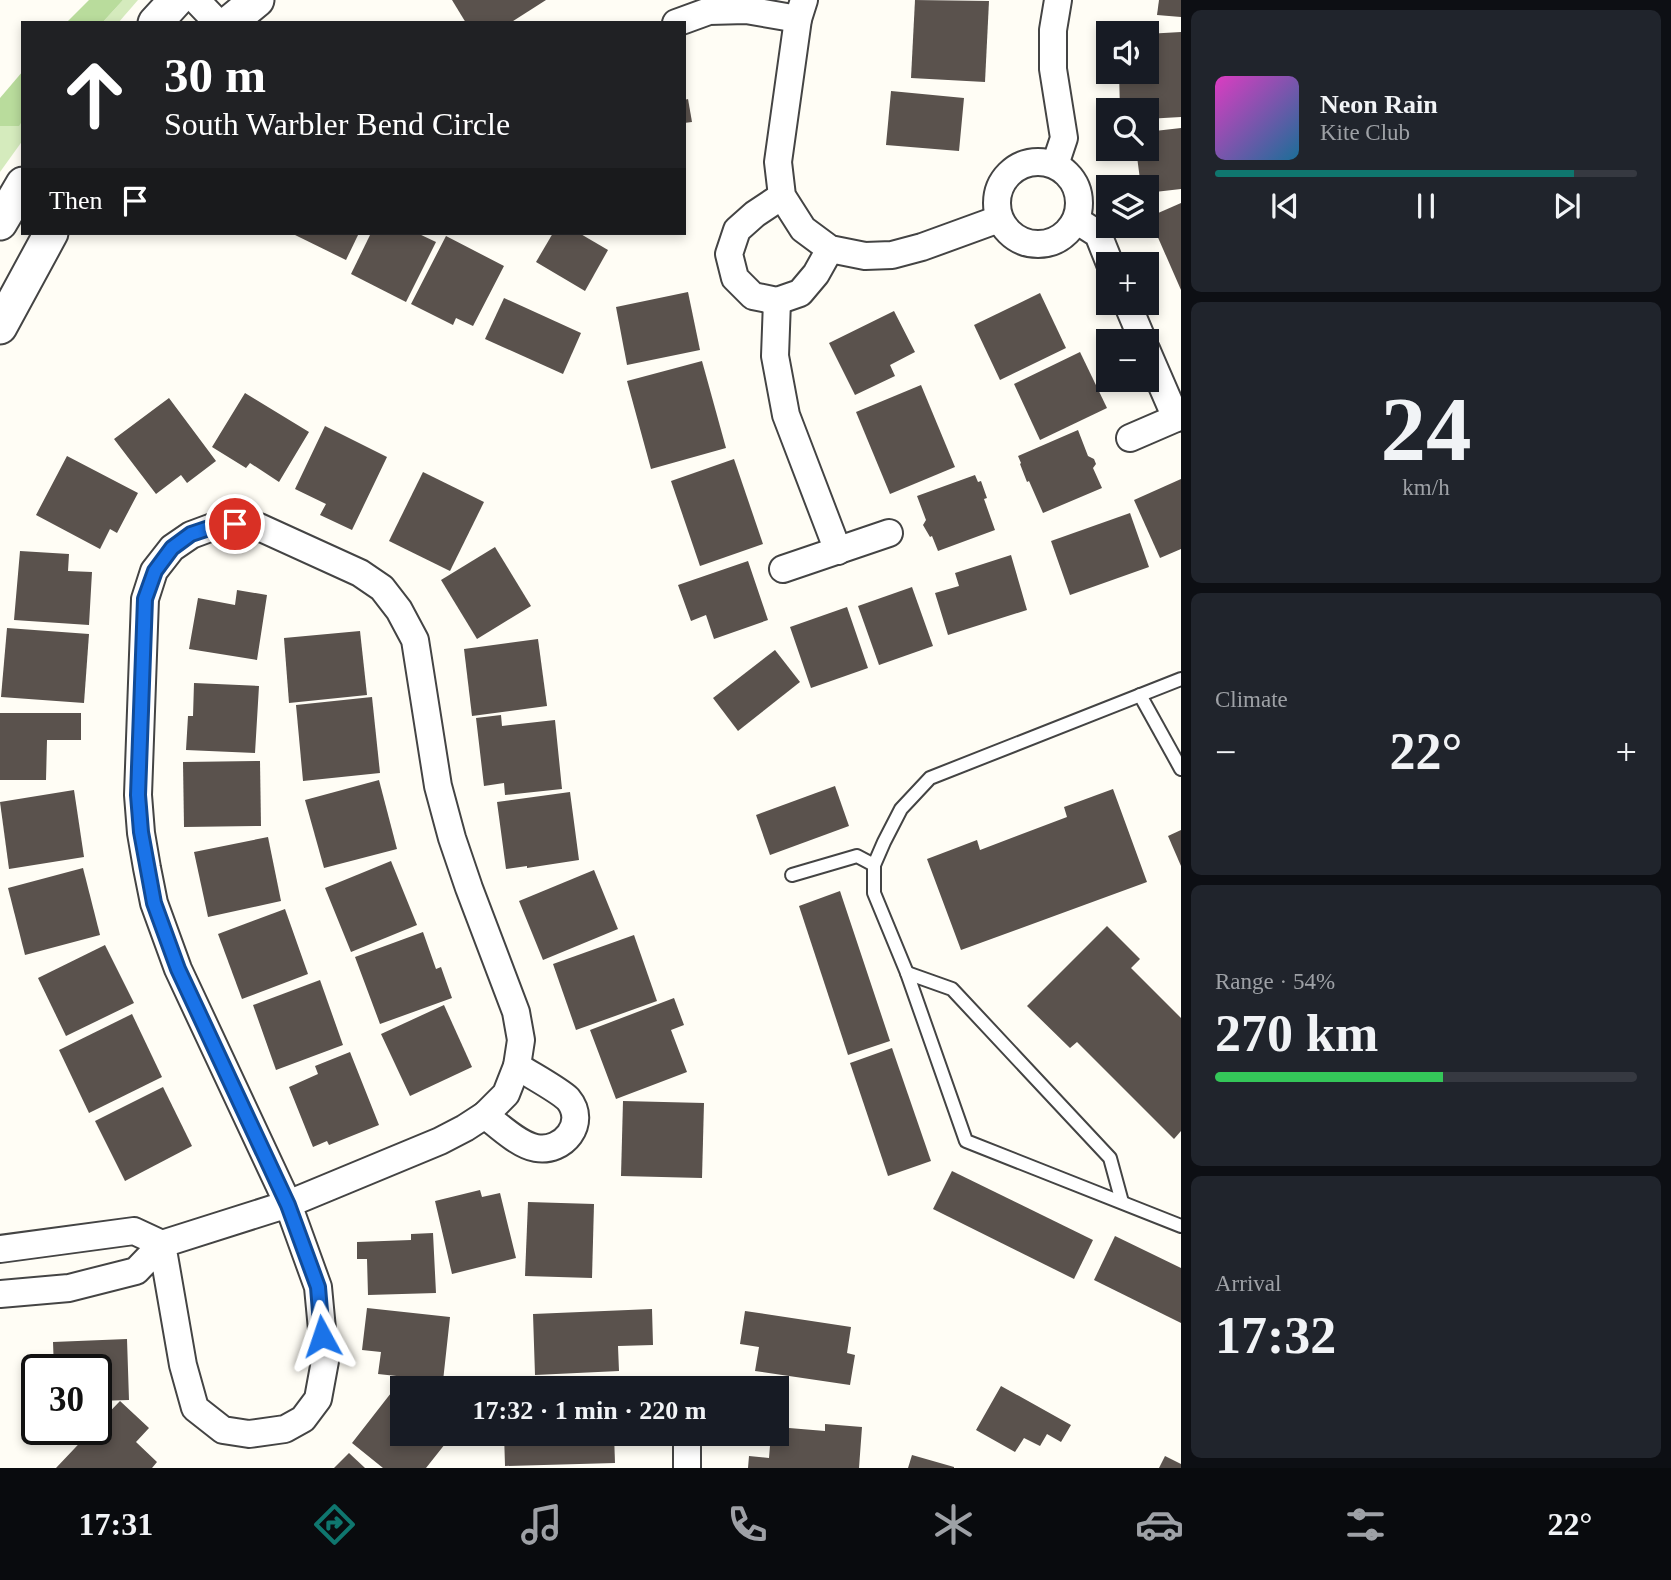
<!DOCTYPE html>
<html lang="en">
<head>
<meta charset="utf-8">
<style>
	body { margin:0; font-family:"Times New Roman",serif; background:#20242c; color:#f1f3f6; height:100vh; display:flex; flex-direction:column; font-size:26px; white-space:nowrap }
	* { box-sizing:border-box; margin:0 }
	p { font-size:23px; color:#9ea1a6 }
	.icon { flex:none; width:38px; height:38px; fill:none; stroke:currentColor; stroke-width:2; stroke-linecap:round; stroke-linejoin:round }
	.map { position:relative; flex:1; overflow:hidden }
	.details { display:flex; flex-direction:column; gap:10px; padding:10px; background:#0d0f14; width:490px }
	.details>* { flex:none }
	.guide { position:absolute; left:21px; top:21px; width:665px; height:214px; border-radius:0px; box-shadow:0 4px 10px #0003; background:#202124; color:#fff; overflow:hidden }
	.buttons { position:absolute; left:1096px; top:21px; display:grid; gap:14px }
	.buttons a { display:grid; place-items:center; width:63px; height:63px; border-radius:0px; background:#171b24; box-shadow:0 4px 10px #0003; font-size:35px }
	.speed { position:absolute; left:21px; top:1354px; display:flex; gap:14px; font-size:35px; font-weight:700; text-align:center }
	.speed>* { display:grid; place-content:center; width:91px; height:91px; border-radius:50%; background:#171b24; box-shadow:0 4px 10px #0003; line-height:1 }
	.speed .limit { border:4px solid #111; border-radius:10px; background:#fff; color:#111 }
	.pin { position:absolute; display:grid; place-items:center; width:60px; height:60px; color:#fff; margin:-30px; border:4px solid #fff; border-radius:50%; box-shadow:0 2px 7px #0007 }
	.me { position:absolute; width:77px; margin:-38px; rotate:355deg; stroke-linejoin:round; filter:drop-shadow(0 0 5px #0008) }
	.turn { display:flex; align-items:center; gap:24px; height:147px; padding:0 28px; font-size:32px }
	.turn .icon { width:91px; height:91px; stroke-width:2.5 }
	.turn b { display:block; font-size:49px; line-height:60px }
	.then { display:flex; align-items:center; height:66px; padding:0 28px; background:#0003; gap:14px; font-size:26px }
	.big { font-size:52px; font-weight:700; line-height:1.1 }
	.details .card { flex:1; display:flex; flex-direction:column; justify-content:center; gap:10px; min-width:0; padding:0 24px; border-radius:10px; background:#20242c }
	.details .dial { align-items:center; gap:0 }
	.dial b { font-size:91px; line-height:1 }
	.song { display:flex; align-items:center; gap:21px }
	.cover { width:84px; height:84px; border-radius:10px; background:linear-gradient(135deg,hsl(310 70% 55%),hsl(200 70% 35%)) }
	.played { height:7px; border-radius:4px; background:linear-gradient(90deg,#0f766e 85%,#363941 85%) }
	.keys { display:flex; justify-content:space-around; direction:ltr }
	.heat { display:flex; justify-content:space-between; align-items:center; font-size:38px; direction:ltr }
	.charge { height:10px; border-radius:5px; background:linear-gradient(90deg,#34c759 54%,#363941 0) }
	.trip { position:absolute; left:390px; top:1376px; width:399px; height:70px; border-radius:0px; background:#171b24; box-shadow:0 4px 10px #0003; font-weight:700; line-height:70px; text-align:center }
	.dock { display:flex; height:112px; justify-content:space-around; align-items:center; background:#090b0e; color:#9ea1a6 }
	.dock .icon { width:49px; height:49px }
	.dock .on { color:#0f766e }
	.dock b { font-size:32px; color:#f1f3f6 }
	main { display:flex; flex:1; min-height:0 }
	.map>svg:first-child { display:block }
	.green { fill:#d5ebbd }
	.forest { fill:#b9dc9c }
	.building { fill:#5a524d }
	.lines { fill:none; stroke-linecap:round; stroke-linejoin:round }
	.service-casing { stroke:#444; stroke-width:16 }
	.minor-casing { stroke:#444; stroke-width:30 }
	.tertiary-casing { stroke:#444; stroke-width:37 }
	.service { stroke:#fff; stroke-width:12 }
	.minor { stroke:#fff; stroke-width:26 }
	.tertiary { stroke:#fff; stroke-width:33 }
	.route-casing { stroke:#114b97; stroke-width:18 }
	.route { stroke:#1a73e8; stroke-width:12 }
</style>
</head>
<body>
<main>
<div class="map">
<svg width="1181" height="1468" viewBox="0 0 1181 1468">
	<rect width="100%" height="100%" fill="#fffdf5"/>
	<g class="green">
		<path d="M123,0h15l-20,23h-16z"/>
		<path d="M23,120v20l-23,32v-46h18z"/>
	</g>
	<g class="forest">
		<path d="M89,0h34l-21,23h-36z"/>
		<path d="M23,71v49l-4,6h-19v-28z"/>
	</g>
	<g class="building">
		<path d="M452,0h94l-36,23h-44z"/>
		<path d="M915,0l74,1 -4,81 -74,-4z"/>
		<path d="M1159,0h22v17l-24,-2z"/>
		<path d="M1181,32v85l-35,2v-9h-26l-1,-38h27v-38z"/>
		<path d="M891,91l73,7 -5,53 -73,-6z"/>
		<path d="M688,99l4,23 -8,1v-23z"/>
		<path d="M1181,128v61l-35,4v-6h-5l-5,-38h10v-17z"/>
		<path d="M1181,203v87l-32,-73z"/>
		<path d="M291,233h68l-13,27z"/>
		<path d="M371,233h46l19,9 -30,60 -55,-28z"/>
		<path d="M553,233h26l29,17 -23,41 -49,-29z"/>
		<path d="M446,236l58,30 -31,60 -17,-8 -3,7 -42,-21z"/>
		<path d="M688,292l12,58 -73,15 -11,-58z"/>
		<path d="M1040,293l26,55 -66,32 -26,-55z"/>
		<path d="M504,298l77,35 -18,41 -78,-35z"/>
		<path d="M894,311l21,41 -25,13 5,11 -40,19 -26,-52z"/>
		<path d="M1080,352l27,56 -67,32 -26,-56z"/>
		<path d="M702,361l24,87 -75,21 -24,-88z"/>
		<path d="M921,385l34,82 -65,27 -34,-82z"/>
		<path d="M245,393l64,39 -30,50 -29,-19 -4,5 -34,-21z"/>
		<path d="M169,398l47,63 -29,22 -6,-8 -25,19 -42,-55z"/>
		<path d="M325,426l62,31 -35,73 -32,-15 6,-11 -31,-15z"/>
		<path d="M1078,430l10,26 6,3 2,5 -3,4 9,20 -59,25 -14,-32 -2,1 -7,-18 1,-1 -3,-7z"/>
		<path d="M67,456l71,37 -21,40 -7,-4 -10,20 -64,-34z"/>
		<path d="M734,459l29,85 -63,22 -29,-85z"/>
		<path d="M423,472l61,30 -34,69 -61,-30z"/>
		<path d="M975,475l3,7 3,-1 6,17 -3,1 11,31 -57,21 -6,-15 -2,1 -7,-12 3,-5 -9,-24z"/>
		<path d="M1181,479v70l-21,9 -26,-58z"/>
		<path d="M1130,513l19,54 -79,28 -19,-54z"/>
		<path d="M495,547l36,59 -54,33 -36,-59z"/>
		<path d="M20,551l49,3 -1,17 24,1 -3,53 -75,-5z"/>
		<path d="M1011,555l16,55 -79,25 -13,-42 24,-7 -4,-13z"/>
		<path d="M748,561l20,59 -54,19 -8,-24 -15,6 -13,-36z"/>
		<path d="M912,587l21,59 -54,19 -21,-59z"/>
		<path d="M237,590l30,5 -10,65 -68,-11 9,-51 37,7z"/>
		<path d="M847,607l21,61 -57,20 -21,-61z"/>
		<path d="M7,628l82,6 -5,69 -83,-6z"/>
		<path d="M360,631l7,64 -78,8 -5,-65z"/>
		<path d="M538,639l9,67 -75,10 -8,-67z"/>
		<path d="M775,650l25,32 -62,49 -25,-33z"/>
		<path d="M194,683l65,3 -4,67 -69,-3 2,-34h5z"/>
		<path d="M372,697l8,76 -77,8 -7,-76z"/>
		<path d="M0,713h81v27h-34l-1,40h-46z"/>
		<path d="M501,715l1,11 53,-6 7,69 -57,6 -1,-12 -20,3 -8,-68z"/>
		<path d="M260,761l1,65 -77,1 -1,-65z"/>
		<path d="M379,780l18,69 -73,19 -19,-68z"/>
		<path d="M835,786l14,40 -79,29 -14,-40z"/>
		<path d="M1113,789l34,93 -186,68 -34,-91 50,-19 3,10 87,-33 -3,-10z"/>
		<path d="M74,790l10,67 -75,12 -9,-67z"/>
		<path d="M570,792l9,68 -52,8v-2l-21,3 -9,-67z"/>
		<path d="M1181,830v36l-13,-30z"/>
		<path d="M268,837l13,64 -73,16 -14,-65z"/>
		<path d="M391,861l26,64 -66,27 -26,-64z"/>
		<path d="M83,868l17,67 -75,20 -17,-67z"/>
		<path d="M594,870l24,59 -75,31 -24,-59z"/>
		<path d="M840,891l50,150 -42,14 -49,-149z"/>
		<path d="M285,909l23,65 -66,25 -24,-65z"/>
		<path d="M1107,926l33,33 -9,9 50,50v113l-7,8 -97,-97 -7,6 -43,-42z"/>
		<path d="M423,932l13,37 5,-2 11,31 -72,26 -25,-67z"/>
		<path d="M634,935l23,66 -81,29 -23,-66z"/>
		<path d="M105,945l29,58 -68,33 -28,-58z"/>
		<path d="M320,980l23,65 -67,25 -23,-65z"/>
		<path d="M674,998l10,27 -13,5 16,42 -71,27 -26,-69z"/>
		<path d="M444,1005l28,62 -62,29 -29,-62z"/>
		<path d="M132,1014l30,63 -73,36 -30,-63z"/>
		<path d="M892,1048l39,113 -43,15 -38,-113z"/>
		<path d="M350,1052l29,73 -50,20 -2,-4 -14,6 -24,-60 29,-13 -3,-8z"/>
		<path d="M163,1087l29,59 -67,35 -30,-60z"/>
		<path d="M623,1101l81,2 -2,75 -81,-2z"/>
		<path d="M952,1171l141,69 -19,39 -141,-70z"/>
		<path d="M480,1190l2,7 18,-4 16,65 -64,16 -17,-73z"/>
		<path d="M528,1202l66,2 -2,74 -67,-2z"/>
		<path d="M433,1233l3,60 -68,2 -1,-36h-10v-17l54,-2v-6z"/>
		<path d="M1115,1236l66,32v55l-87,-43z"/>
		<path d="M367,1308l83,9 -7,64 -65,-7 3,-22 -19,-2z"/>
		<path d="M652,1309l1,36 -35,1 1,25 -84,4 -2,-61z"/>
		<path d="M745,1311l106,16 -4,26 8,2 -5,30 -95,-14 4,-24 -19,-3z"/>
		<path d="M127,1339l2,61 -33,1v-31h-42l-1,-28z"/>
		<path d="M1001,1386l70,39 -10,17 -14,-8 -7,12 -16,-8 -9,14 -39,-22z"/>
		<path d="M391,1393l11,9v31h40l7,6 -23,29h-43l-31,-25z"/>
		<path d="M120,1401l29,27 -13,14 21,20 -5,6h-96l36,-38h4v-4z"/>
		<path d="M825,1424l37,3 -3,41h-111l1,-12 20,2 2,-25h6v-6l48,4z"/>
		<path d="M504,1433l110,1 1,29 -110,3z"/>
		<path d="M349,1453l16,15h-31z"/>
		<path d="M912,1455l42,12v1h-46z"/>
		<path d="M1165,1456l16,8v4h-22z"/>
	</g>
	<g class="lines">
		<g class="service-casing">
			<g id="service">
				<path d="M1181,679l-251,99 -29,31 -17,33 -10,23v28l33,80 59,168 215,85"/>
				<path d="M1140,695l41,74"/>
				<path d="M792,875l65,-19 17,9"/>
				<path d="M907,973l45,16 158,169 12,44"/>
			</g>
		</g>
		<g class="minor-casing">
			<g id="minor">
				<path d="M196,0l22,23"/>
				<path d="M804,0l-6,19 -20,143 4,34 21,33 27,20 35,7 27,-1 30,-8 77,-28"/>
				<path d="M676,23l33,-12 37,-1 52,9"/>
				<circle cx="1038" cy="203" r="41"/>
				<path d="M1055,165l9,-27 -11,-69v-39l5,-30"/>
				<path d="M782,196l-27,18 -18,16 -8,24 6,24 18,18 24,5 23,-8 16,-19 14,-25"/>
				<path d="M1076,220l22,14 12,30"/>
				<path d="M777,301l-2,55 11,59 52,136"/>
				<path d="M1127,303l16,38"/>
				<path d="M1146,349l30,69"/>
				<path d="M1130,438l51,-22"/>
				<path d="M783,569l106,-36"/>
				<path d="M485,1115c14,11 34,30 51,33 27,5 52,-25 32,-49 -9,-9 -39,-25 -51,-33"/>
				<path d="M0,1249l134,-18 28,13"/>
				<path d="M0,1294l69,-6 67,-17 26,-27 126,-40 152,-63 25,-13 20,-13 21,-21 11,-28 4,-26 -5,-28 -47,-124 -17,-50 -14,-52 -23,-146 -16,-30 -17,-22 -22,-15 -101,-46 -24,-3 -17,1 -27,10 -19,13 -18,23 -9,28 -7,196 3,38 6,35 7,35 24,66 110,235 30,83 7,74 -7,38 -15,20 -18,10 -36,5 -26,-4 -28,-22 -12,-43 -21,-121"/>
				<path d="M687,1468v-35"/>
			</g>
		</g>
		<g class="tertiary-casing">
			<g id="tertiary">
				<path d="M155,23l21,-23"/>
				<path d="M229,23l28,-23"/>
				<path d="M0,223l23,-39"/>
				<path d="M0,327l51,-94"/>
			</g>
		</g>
		<use href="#service" class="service"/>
		<use href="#minor" class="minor"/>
		<use href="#tertiary" class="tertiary"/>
	</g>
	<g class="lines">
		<g class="route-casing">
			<path id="route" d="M235,524l-17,1 -27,9 -19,14 -17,23 -10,28 -7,196 3,37 13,71 24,66 110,236 30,82 4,49"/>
		</g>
		<use href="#route" class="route"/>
	</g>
</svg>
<div class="buttons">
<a><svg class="icon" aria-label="sound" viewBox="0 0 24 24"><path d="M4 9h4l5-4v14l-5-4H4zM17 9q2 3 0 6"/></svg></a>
<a><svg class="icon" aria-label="search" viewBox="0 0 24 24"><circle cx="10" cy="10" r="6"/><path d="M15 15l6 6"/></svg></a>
<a><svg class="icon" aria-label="layers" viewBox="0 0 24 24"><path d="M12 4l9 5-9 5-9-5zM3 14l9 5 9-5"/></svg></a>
<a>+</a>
<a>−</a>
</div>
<div class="speed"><div class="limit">30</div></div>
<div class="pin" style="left:235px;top:524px;background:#d93025"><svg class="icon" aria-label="arrive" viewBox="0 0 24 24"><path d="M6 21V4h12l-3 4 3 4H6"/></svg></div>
<svg class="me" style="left:322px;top:1336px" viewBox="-20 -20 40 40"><path d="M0-17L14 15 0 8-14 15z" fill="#1a73e8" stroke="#fff" stroke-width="4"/></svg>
<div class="trip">17:32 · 1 min · 220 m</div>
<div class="guide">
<div class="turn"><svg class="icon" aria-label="ahead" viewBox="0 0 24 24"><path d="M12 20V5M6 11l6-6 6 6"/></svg><div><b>30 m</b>South Warbler Bend Circle</div></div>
<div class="then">Then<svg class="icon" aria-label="arrive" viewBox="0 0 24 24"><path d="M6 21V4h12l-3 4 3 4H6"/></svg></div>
</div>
</div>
<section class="details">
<div class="card">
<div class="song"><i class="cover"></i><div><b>Neon Rain</b><p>Kite Club</p></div></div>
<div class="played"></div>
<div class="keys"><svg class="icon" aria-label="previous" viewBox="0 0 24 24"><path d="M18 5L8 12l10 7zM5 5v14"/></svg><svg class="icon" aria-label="pause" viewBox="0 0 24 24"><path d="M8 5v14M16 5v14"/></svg><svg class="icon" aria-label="next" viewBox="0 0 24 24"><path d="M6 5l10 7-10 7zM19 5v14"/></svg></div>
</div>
<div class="card dial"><b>24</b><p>km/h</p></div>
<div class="card"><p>Climate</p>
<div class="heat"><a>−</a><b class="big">22°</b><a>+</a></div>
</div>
<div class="card"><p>Range · 54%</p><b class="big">270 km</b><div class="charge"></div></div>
<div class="card"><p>Arrival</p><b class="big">17:32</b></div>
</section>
</main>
<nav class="dock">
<b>17:31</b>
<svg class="icon on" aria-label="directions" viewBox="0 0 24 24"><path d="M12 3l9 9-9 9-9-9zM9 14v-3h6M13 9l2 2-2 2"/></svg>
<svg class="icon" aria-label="music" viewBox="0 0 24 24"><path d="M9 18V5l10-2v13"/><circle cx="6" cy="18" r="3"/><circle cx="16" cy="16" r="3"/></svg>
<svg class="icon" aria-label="phone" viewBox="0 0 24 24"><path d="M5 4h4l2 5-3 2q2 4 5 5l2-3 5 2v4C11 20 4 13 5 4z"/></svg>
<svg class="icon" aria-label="climate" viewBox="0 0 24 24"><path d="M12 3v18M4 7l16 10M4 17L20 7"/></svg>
<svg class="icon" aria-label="car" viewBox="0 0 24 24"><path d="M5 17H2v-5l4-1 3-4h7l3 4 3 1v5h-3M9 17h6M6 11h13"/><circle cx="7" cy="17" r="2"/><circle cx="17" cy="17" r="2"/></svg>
<svg class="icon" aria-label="filters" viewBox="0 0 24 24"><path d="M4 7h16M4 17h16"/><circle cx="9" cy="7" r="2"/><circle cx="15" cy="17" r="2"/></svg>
<b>22°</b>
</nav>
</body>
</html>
